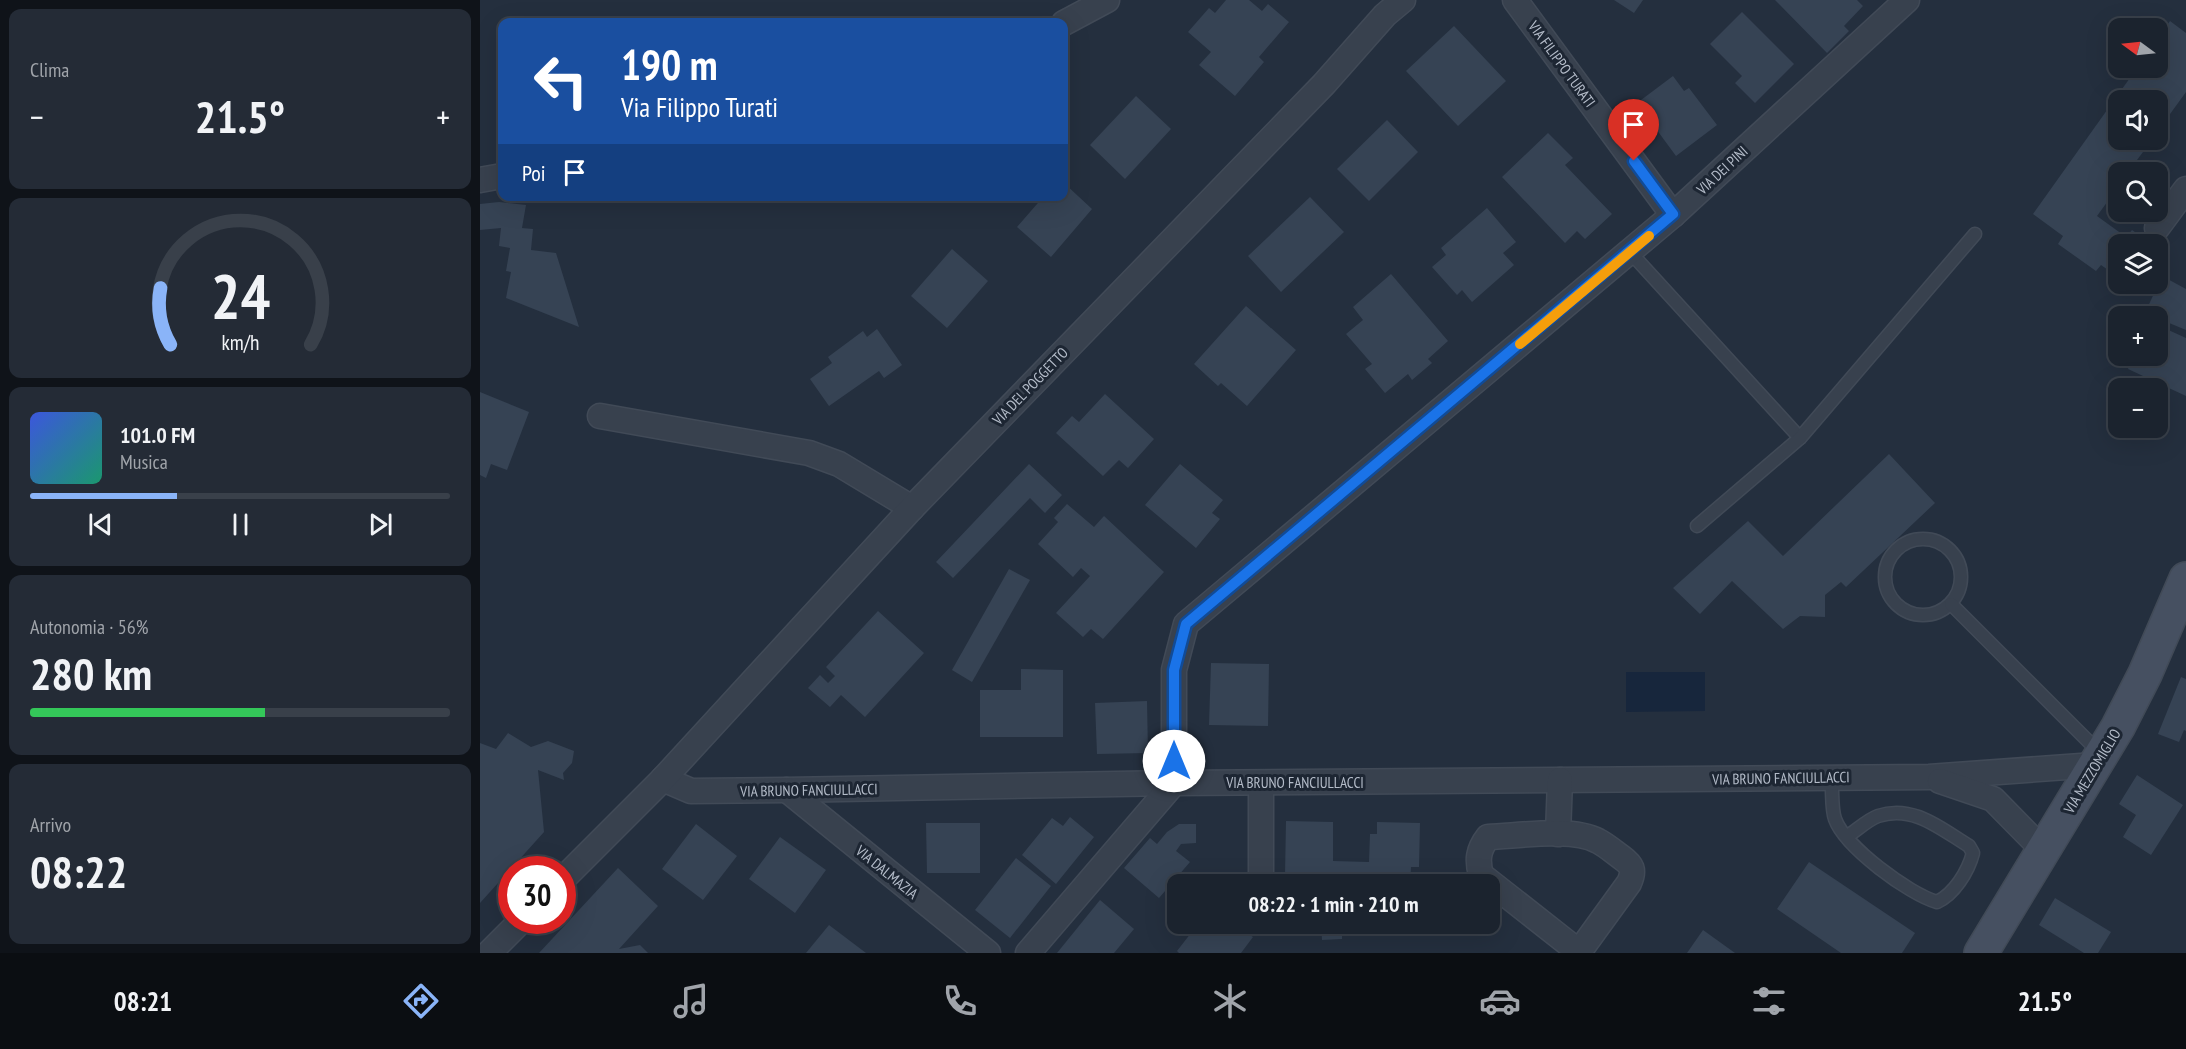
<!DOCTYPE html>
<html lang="it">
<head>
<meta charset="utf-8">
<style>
	body { margin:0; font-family:"PT Sans Narrow",sans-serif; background:#242b36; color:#f1f3f6; height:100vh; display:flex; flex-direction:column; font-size:22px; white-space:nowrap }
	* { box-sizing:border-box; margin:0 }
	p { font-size:20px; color:#a0a4aa }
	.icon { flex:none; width:33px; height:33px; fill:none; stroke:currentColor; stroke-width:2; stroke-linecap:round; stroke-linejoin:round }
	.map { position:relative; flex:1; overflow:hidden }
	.panel { display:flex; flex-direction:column; gap:9px; padding:9px; background:#0f1319; width:480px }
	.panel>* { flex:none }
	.hud { position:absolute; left:18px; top:18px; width:570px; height:183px; border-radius:12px; box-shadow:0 6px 24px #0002,0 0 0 2px #39404a; background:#1a4fa0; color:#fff; overflow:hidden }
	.needle { width:39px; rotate:285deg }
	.buttons { position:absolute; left:1628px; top:18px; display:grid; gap:12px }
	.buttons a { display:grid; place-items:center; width:60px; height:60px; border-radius:12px; background:#1b232e; box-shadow:0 6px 24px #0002,0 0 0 2px #39404a; font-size:30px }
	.speed { position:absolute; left:18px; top:856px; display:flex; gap:12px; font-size:30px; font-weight:700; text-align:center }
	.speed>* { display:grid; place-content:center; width:78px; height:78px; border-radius:50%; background:#1b232e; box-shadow:0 6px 24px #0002,0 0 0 2px #39404a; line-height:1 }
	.speed .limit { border:9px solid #d22; background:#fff; color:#111 }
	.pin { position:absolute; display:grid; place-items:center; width:51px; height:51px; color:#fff; margin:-62px -26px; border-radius:50% 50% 50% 0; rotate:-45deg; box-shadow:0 0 6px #0007 }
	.pin .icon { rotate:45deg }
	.me { position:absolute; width:66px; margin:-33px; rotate:0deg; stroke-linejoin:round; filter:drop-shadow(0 0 4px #0008) }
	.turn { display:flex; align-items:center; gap:21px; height:126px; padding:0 24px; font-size:27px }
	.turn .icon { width:78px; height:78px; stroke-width:2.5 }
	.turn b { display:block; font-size:42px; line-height:51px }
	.then { display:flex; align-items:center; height:57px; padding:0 24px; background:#0003; gap:12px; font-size:22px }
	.big { font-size:45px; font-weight:700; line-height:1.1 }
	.panel .widget { flex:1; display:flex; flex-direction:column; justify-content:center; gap:9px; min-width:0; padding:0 21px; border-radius:12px; background:#242b36 }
	.panel .dial { align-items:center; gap:0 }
	.dial svg { height:156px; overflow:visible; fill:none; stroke:#39404a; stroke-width:7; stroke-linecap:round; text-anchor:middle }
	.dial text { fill:#f1f3f6; stroke:none }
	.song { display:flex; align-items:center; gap:18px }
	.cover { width:72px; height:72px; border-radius:9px; background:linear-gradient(135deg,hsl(230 70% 55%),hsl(160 70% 35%)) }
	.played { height:6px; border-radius:3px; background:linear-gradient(90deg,#8ab4f8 35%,#39404a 35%) }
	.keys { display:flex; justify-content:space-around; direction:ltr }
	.heat { display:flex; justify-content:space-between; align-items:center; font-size:33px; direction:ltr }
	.charge { height:9px; border-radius:4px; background:linear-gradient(90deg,#34c759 56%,#39404a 0) }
	.trip { position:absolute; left:687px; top:874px; width:333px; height:60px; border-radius:12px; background:#1b232e; box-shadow:0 6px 24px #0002,0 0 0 2px #39404a; font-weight:700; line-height:60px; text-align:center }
	.dock { display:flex; height:96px; justify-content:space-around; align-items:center; background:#0b0e12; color:#a0a4aa }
	.dock .icon { width:42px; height:42px }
	.dock .on { color:#8ab4f8 }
	.dock b { font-size:27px; color:#f1f3f6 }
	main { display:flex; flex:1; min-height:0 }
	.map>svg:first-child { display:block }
	.water { fill:#17263c }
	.building { fill:#364354 }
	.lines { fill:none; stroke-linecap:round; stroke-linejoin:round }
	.service-casing { stroke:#414a57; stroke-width:15 }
	.minor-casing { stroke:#414a57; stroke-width:27 }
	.secondary-casing { stroke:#414a57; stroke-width:36 }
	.service { stroke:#38414e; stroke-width:12 }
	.minor { stroke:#38414e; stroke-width:24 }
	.secondary { stroke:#465061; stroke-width:33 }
	.route-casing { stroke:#114b97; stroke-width:15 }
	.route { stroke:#1a73e8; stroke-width:10 }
	.slow { stroke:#f59e0b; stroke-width:10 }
	.labels { text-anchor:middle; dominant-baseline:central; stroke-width:6; stroke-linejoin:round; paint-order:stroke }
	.street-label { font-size:15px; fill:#b4bcc9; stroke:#1d2633 }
</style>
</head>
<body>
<main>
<section class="panel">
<div class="widget"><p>Clima</p>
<div class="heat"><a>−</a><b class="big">21.5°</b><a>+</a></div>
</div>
<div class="widget dial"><svg viewBox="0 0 100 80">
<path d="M14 69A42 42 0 1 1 86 69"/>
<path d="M14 69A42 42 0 0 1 9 40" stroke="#8ab4f8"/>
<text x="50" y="56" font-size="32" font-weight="700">24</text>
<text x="50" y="72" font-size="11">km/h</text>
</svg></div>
<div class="widget">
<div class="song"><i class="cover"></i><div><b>101.0 FM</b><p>Musica</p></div></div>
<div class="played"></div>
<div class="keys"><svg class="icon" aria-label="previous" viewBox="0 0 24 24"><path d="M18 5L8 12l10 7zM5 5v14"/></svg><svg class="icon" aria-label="pause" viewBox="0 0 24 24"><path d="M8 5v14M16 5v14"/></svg><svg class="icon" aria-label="next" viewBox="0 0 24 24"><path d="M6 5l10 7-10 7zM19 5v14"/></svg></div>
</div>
<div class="widget"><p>Autonomia · 56%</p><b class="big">280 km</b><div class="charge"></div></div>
<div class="widget"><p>Arrivo</p><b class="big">08:22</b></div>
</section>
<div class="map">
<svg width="1706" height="953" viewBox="0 0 1706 953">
	<rect width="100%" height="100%" fill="#242f3e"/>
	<path class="water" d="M1146,672h79v39l-79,1z"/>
	<g class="building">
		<path d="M746,0h23l13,11 6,-7 21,18 -30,35 5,5 -29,34 -36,-31 12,-13 -23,-20 21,-24 6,5z"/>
		<path d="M1134,0h29l-9,13z"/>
		<path d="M1295,0h82l6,6 -19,20 5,5 -22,22z"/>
		<path d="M1262,12l52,52 -39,39 -20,-20 7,-7 -32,-32z"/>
		<path d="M1690,21l16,12v59l-29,40v-32h-39v40h34l-24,32h-10v15l-21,29 29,21 6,-7 20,14h-34v33l-17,-12 -5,6 -38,-27 5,-8 -30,-22 104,-146h20v-28z"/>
		<path d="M974,26l52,55 -48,45 -52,-55z"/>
		<path d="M1193,76l11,15 5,-3 28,37 -41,31 -39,-53z"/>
		<path d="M656,96l35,33 -46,50 -35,-34z"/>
		<path d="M907,120l31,32 -49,49 -32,-32z"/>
		<path d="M1068,133l25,25 -8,7 47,49 -27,25 -8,-8 -12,12 -63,-66z"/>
		<path d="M584,183l28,26 -41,48 -34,-30 27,-31h20z"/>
		<path d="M830,197l34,35 -63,60 -33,-36z"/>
		<path d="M19,202l27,3 -4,23 11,1 -2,21 25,3 23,74 -73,-29 5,-26 -5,-1 4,-23 -11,-2 2,-18 -21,2v-26z"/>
		<path d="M1007,208l29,34 -13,11 11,12 -42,37 -10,-12 -5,5 -25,-28 14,-12 -5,-7z"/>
		<path d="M472,249l36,32 -41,47 -36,-32z"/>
		<path d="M911,274l57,67 -20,18 4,4 -20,17 -4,-6 -23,19 -20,-24 7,-5 -26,-30 17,-14 -10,-13z"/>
		<path d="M1682,276l24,13v41l-41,-17z"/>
		<path d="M766,306l50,44 -49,56 -26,-23 -3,3 -24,-22z"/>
		<path d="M1684,328l22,10v58l-58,-27 6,-13h23v-14z"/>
		<path d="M397,329l25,36 -18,13 -5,-7 -50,35 -19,-27 22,-16 -4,-6 35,-26 4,6z"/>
		<path d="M0,392l49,20 -22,58 -16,-6 -5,14 -6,-3z"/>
		<path d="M625,394l49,45 -26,29 -9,-8 -16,16 -47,-43 16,-17 7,6z"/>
		<path d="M1409,454l46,49 -89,84 -5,-5 -16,13v22l-25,-1 -17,13 -51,-48 -32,33 -27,-26 75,-67 35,35z"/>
		<path d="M549,464l33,31 -17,18 -15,-15 -77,80 -17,-16z"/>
		<path d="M700,464l43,36 -11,13 8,6 -24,29 -51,-43z"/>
		<path d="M587,504l27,23 10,-11 60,56 -61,67 -12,-10 -8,8 -27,-24 34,-37 -9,-8 -8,9 -35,-33 20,-22 -4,-4z"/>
		<path d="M529,569l21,11 -58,102 -20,-12z"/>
		<path d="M398,611l46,42 -59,64 -24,-22 -11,12 -22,-19 12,-13 8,8 7,-7 -9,-9z"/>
		<path d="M731,663l58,1 -1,62 -59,-1z"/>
		<path d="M541,669l42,1v67h-83v-47h41z"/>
		<path d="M1701,677l5,2v52l-2,-1 -5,12 -21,-8z"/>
		<path d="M667,701l1,52 -51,1 -2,-51z"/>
		<path d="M28,733l23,14 17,-6 26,10 -2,12 -9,10 1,7 -26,-10 6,62 -64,71v-160l16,6z"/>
		<path d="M1657,775l46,30 -32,50 -28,-18 13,-22 -17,-11z"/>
		<path d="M590,817l24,20 -38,47 -34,-29 30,-37 11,8z"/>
		<path d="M806,821l47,1v39l36,1 1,-28h7v-12l43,1 -1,44h-8l-1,18h-86v-10h-39z"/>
		<path d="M446,823h54v50h-53z"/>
		<path d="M216,824l41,32 -34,44 -41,-31z"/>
		<path d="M699,824h17v19l-15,1 -5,7 14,11 -31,36 -35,-30 26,-30 7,6 10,-12z"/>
		<path d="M300,837l46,33 -31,43 -46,-34z"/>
		<path d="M536,858l35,28 -41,52 -35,-28z"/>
		<path d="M1329,862l106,71 -13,20h-61l-64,-44z"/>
		<path d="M138,868l40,38 -39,43 21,-4 8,8h-109z"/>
		<path d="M1575,898l56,34 -13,21h-14l-45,-28z"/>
		<path d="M620,900l34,29 -20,24h-57z"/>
		<path d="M718,924h51l-5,7 9,6 -12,16h-62l-2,-2z"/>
		<path d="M841,924h21v15l-20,1z"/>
		<path d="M349,925l37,28h-60z"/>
		<path d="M1223,930l32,23h-48z"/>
	</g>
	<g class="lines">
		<g class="service-casing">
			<g id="service">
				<path d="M1150,252l170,186"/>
				<path d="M1217,526l103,-88 175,-204"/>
				<circle cx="1443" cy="577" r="38"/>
				<path d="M1471,604l149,149"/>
				<path d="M1351,778c2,12 0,30 4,41 10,28 74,75 102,83 17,-8 31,-30 36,-49l-4,-7c-28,-17 -56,-42 -91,-30 -11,4 -22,15 -32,21"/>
			</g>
		</g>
		<g class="minor-casing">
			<g id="minor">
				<path d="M1035,0l158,215"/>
				<path d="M584,23l43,-23"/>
				<path d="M0,180l22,-4"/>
				<path d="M1677,228l29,-39"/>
				<path d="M120,416l209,37 30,11 73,44"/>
				<path d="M183,779l28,12 96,-1 387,-7 755,-6 166,-12"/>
				<path d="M1460,781l53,18 51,52"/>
				<path d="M307,790l201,163"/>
				<path d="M1078,834l2,-54"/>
				<path d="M82,880l101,-101 249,-271 412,-424 61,-69 18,-15"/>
				<path d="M781,885v-102"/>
				<path d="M1099,952l50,-69c6,-13 3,-18 -8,-26 -7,-5 -15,-12 -23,-16 -26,-14 -80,-5 -110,-4 -10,13 -11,23 -7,38l98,77 2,1"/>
				<path d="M9,953l32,-32"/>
				<path d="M548,953l146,-170v-113l12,-46 487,-409 234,-215"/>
			</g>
		</g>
		<g class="secondary-casing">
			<path id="secondary" d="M1501,953l137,-226 27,-53 41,-95"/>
		</g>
		<use href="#service" class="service"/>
		<use href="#minor" class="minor"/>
		<use href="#secondary" class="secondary"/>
	</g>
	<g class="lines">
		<g class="route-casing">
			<path id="route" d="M694,761v-91l12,-46 487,-410 -39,-53"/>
		</g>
		<use href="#route" class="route"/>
		<path class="slow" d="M1040,344l129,-108"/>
	</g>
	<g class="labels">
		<g class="street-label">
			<text transform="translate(1082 64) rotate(54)">VIA FILIPPO TURATI</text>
			<text transform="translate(1242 170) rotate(-43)">VIA DEI PINI</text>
			<text transform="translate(550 386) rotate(-46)">VIA DEL POGGETTO</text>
			<text transform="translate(1612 771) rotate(-59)">VIA MEZZOMIGLIO</text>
			<text transform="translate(1301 778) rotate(-1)">VIA BRUNO FANCIULLACCI</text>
			<text x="815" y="782">VIA BRUNO FANCIULLACCI</text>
			<text transform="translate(329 790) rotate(-1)">VIA BRUNO FANCIULLACCI</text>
			<text transform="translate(407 872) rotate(39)">VIA DALMAZIA</text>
		</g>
	</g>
</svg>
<div class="buttons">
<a><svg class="needle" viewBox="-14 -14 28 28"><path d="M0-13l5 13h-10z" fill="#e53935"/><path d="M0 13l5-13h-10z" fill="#a0a4aa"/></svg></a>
<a><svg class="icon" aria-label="sound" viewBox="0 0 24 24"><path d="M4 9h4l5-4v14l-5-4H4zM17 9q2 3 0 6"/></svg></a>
<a><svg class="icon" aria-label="search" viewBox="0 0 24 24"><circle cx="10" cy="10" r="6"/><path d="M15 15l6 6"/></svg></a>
<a><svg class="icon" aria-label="layers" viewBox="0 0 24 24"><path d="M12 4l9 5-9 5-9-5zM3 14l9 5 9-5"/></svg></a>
<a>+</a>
<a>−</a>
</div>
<div class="speed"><div class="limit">30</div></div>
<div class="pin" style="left:1154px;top:161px;background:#d93025"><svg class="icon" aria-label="arrive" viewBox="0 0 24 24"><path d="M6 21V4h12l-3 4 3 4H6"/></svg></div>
<svg class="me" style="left:694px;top:761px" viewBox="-20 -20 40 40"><circle r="19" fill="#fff"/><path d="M0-13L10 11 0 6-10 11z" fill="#1a73e8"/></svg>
<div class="trip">08:22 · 1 min · 210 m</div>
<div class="hud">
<div class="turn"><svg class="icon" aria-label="left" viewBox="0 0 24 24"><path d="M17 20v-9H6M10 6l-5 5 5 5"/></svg><div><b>190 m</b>Via Filippo Turati</div></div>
<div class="then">Poi<svg class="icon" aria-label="arrive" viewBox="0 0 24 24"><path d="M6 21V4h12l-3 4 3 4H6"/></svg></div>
</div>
</div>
</main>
<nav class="dock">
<b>08:21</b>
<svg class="icon on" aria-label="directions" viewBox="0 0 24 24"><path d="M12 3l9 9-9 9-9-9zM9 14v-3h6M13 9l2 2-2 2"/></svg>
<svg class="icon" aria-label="music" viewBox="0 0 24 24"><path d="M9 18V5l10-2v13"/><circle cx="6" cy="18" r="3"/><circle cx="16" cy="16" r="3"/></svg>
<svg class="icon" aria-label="phone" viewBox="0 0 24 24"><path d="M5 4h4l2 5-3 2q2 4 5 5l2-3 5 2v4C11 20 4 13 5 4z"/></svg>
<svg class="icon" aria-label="climate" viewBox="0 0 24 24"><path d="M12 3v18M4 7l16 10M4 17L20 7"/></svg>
<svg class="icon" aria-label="car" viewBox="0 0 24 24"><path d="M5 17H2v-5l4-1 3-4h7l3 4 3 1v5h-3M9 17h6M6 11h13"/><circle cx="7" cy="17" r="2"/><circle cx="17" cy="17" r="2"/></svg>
<svg class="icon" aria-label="filters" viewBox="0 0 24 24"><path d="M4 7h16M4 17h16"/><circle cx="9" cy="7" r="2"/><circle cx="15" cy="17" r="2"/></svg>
<b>21.5°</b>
</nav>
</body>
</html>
